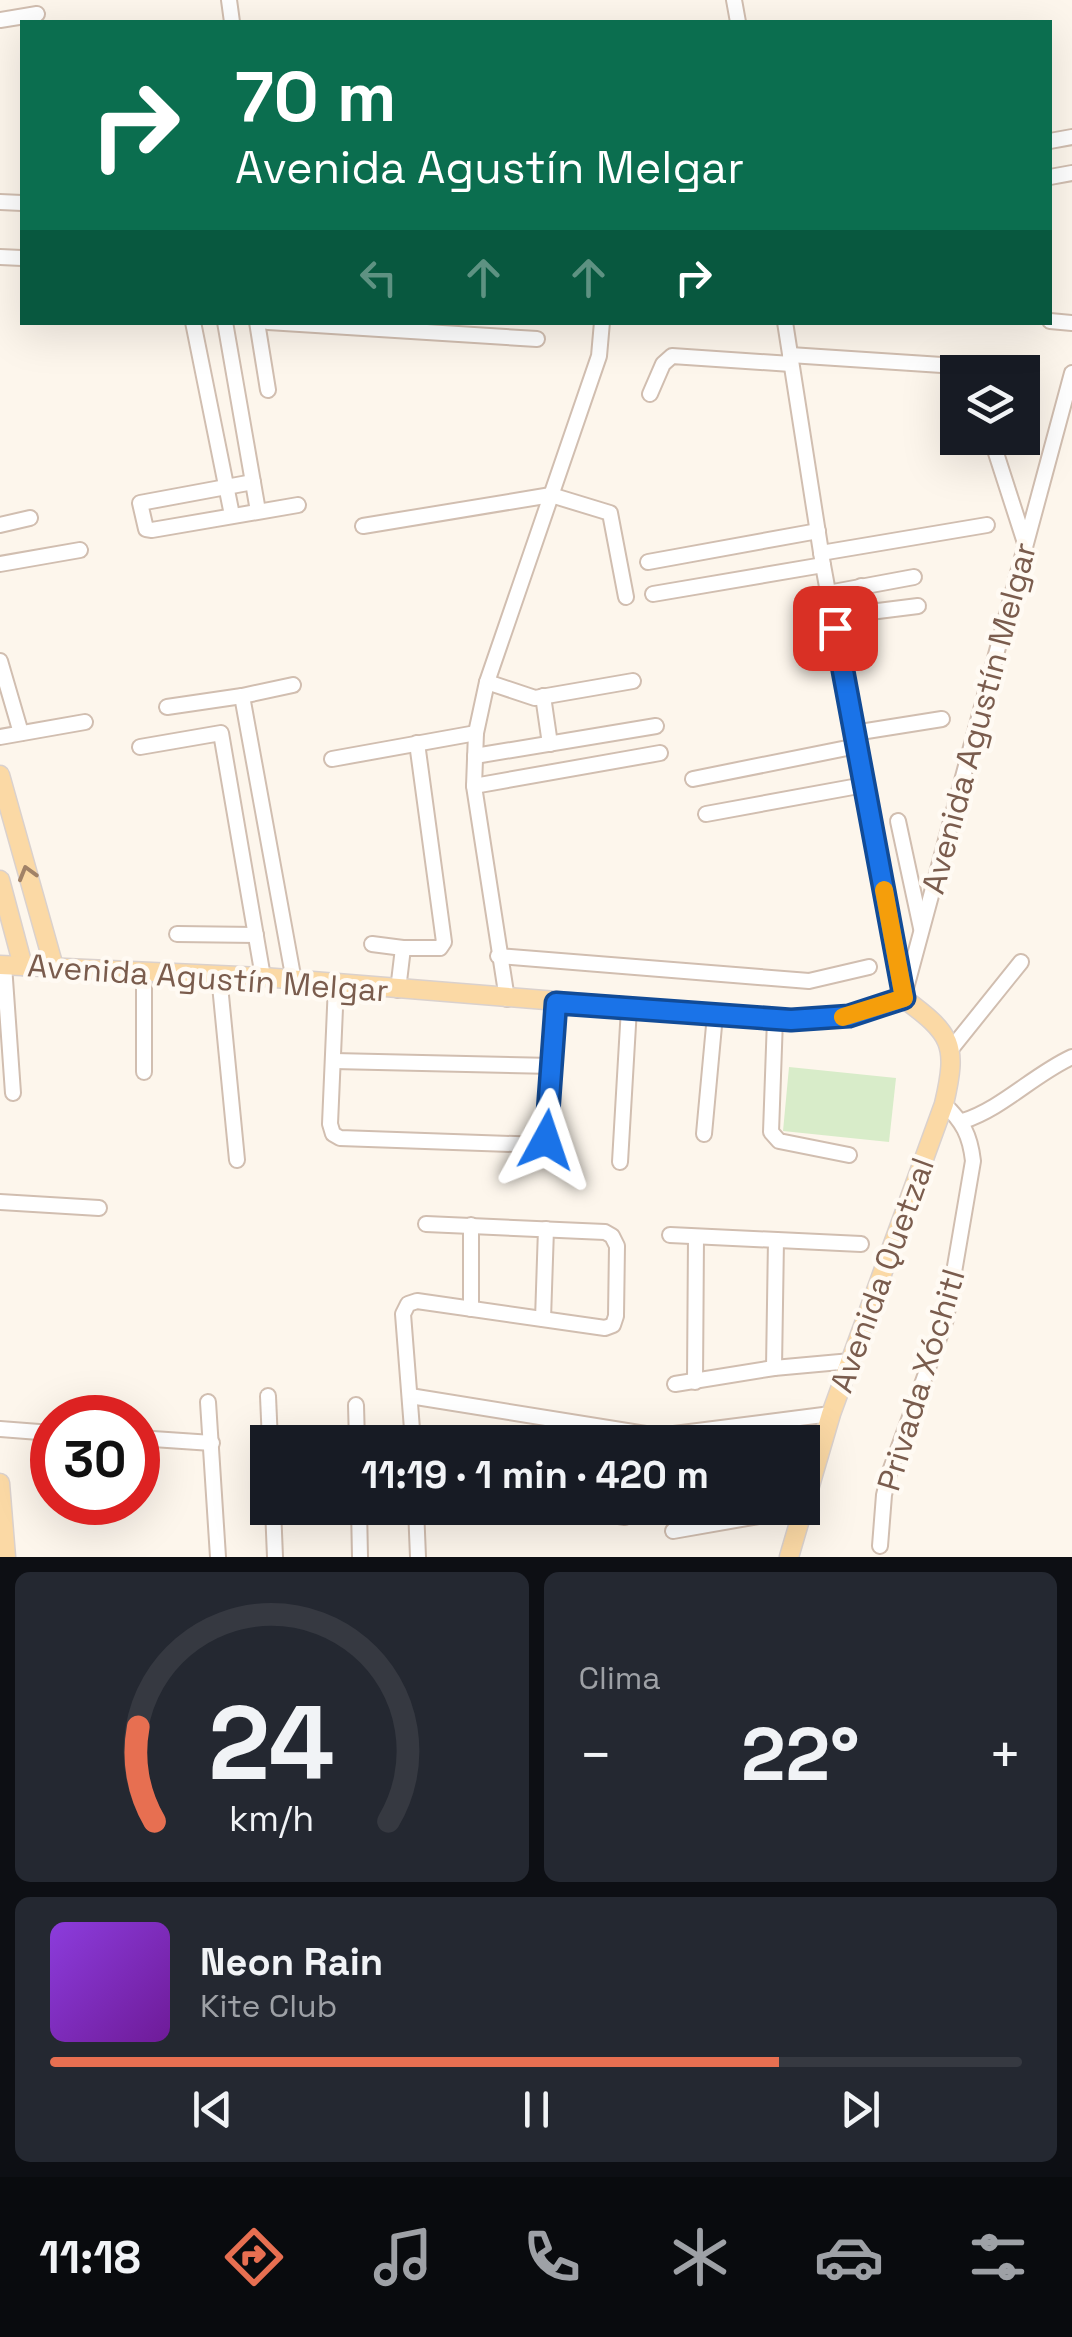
<!DOCTYPE html>
<html lang="es">
<head>
<meta charset="utf-8">
<style>
	body { margin:0; font-family:"Space Grotesk",sans-serif; background:#242831; color:#f1f3f6; height:100vh; display:flex; flex-direction:column; font-size:38px; white-space:nowrap }
	* { box-sizing:border-box; margin:0 }
	p { font-size:32px; color:#9ea1a6 }
	.icon { flex:none; width:55px; height:55px; fill:none; stroke:currentColor; stroke-width:2; stroke-linecap:round; stroke-linejoin:round }
	.map { position:relative; height:1557px; overflow:hidden }
	.sheet { display:flex; flex-direction:column; gap:15px; padding:15px; background:#0d0f14; flex:1 }
	.sheet>* { flex:none }
	.banner { position:absolute; left:20px; top:20px; width:1032px; height:305px; border-radius:0px; box-shadow:0 10px 40px #0002; background:#0b6e4f; color:#fff; overflow:hidden }
	.tools { position:absolute; left:940px; top:355px; display:grid; gap:20px }
	.tools a { display:grid; place-items:center; width:100px; height:100px; border-radius:0px; background:#171b24; box-shadow:0 10px 40px #0002; font-size:50px }
	.speed { position:absolute; left:30px; top:1395px; display:flex; gap:20px; font-size:50px; font-weight:700; text-align:center }
	.speed>* { display:grid; place-content:center; width:130px; height:130px; border-radius:50%; background:#171b24; box-shadow:0 10px 40px #0002; line-height:1 }
	.speed .limit { border:15px solid #d22; background:#fff; color:#111 }
	.pin { position:absolute; display:grid; place-items:center; width:85px; height:85px; color:#fff; margin:-42px; border-radius:20px; box-shadow:0 5px 15px #0006 }
	.me { position:absolute; width:110px; margin:-55px; rotate:5deg; stroke-linejoin:round; filter:drop-shadow(0 0 8px #0008) }
	.turn { display:flex; align-items:center; gap:35px; height:210px; padding:0 50px; font-size:45px }
	.turn .icon { width:130px; height:130px; stroke-width:2.5 }
	.turn b { display:block; font-size:70px; line-height:85px }
	.lanes { display:flex; align-items:center; height:95px; padding:0 50px; background:#0003; justify-content:center; gap:50px; direction:ltr }
	.lanes .off { opacity:.35 }
	.big { font-size:75px; font-weight:600; line-height:1.1 }
	.sheet .widget { flex:1; display:flex; flex-direction:column; justify-content:center; gap:15px; min-width:0; padding:0 35px; border-radius:15px; background:#242831 }
	.sheet .dial { align-items:center; gap:0 }
	.dial svg { height:260px; overflow:visible; fill:none; stroke:#363941; stroke-width:7; stroke-linecap:round; text-anchor:middle }
	.dial text { fill:#f1f3f6; stroke:none }
	.song { display:flex; align-items:center; gap:30px }
	.cover { width:120px; height:120px; border-radius:15px; background:linear-gradient(135deg,hsl(270 70% 55%),hsl(280 70% 35%)) }
	.played { height:10px; border-radius:5px; background:linear-gradient(90deg,#e76f51 75%,#363941 75%) }
	.keys { display:flex; justify-content:space-around; direction:ltr }
	.heat { display:flex; justify-content:space-between; align-items:center; font-size:55px; direction:ltr }
	.sheet .tiles { flex:1; display:grid; gap:15px; grid-template-columns:1fr 1fr }
	.widget:last-child { grid-column:span 2 }
	.trip { position:absolute; left:250px; top:1425px; width:570px; height:100px; border-radius:0px; background:#171b24; box-shadow:0 10px 40px #0002; font-weight:600; line-height:100px; text-align:center }
	.dock { display:flex; height:160px; justify-content:space-around; align-items:center; background:#090b0e; color:#9ea1a6 }
	.dock .icon { width:70px; height:70px }
	.dock .active { color:#e76f51 }
	.dock b { font-size:45px; color:#f1f3f6 }
	.map>svg:first-child { display:block }
	.green { fill:#d8ecc9 }
	.lines { fill:none; stroke-linecap:round; stroke-linejoin:round }
	.minor-casing { stroke:#d1beb0; stroke-width:18 }
	.major-casing { stroke:#dad1cd; stroke-width:21 }
	.minor { stroke:#fff; stroke-width:14 }
	.major { stroke:#fbd9a5; stroke-width:18 }
	.oneway { stroke:#a18267 }
	.route-casing { stroke:#114b97; stroke-width:25 }
	.route { stroke:#1a73e8; stroke-width:18 }
	.slow { stroke:#f59e0b; stroke-width:18 }
	.labels { text-anchor:middle; dominant-baseline:central; stroke-width:9; stroke-linejoin:round; paint-order:stroke }
	.street-label { font-size:32px; fill:#7a5c4d; stroke:#fffaf3 }
</style>
</head>
<body>
<div class="map">
<svg width="1072" height="1557" viewBox="0 0 1072 1557">
	<rect width="100%" height="100%" fill="#fdf6ec"/>
	<path class="green" d="M789,1067l107,11 -7,64 -106,-11z"/>
	<g class="lines">
		<g class="minor-casing">
			<g id="minor">
				<path d="M229,0l3,22"/>
				<path d="M734,0l4,22"/>
				<path d="M0,20l37,-6"/>
				<path d="M1050,141l22,-4"/>
				<path d="M1050,177l22,-4"/>
				<path d="M0,202l22,1"/>
				<path d="M0,257l22,1"/>
				<path d="M1050,321l22,2"/>
				<path d="M193,322l39,193"/>
				<path d="M225,322l33,189"/>
				<path d="M257,322l11,68"/>
				<path d="M268,322l269,17"/>
				<path d="M785,322l38,243 80,433"/>
				<path d="M790,355l167,11"/>
				<path d="M650,394l13,-30 9,-8 119,8"/>
				<path d="M996,453l29,90"/>
				<path d="M253,482l-113,21 6,26 6,1 146,-25"/>
				<path d="M0,525l30,-7"/>
				<path d="M363,526l188,-31 59,18 16,84"/>
				<path d="M821,553l166,-28"/>
				<path d="M648,562l170,-31"/>
				<path d="M0,564l80,-14"/>
				<path d="M861,586l9,26 48,-6"/>
				<path d="M828,593l86,-16"/>
				<path d="M653,594l170,-29"/>
				<path d="M0,661l21,72"/>
				<path d="M487,682l48,16 98,-17"/>
				<path d="M242,696l52,285"/>
				<path d="M543,696l7,48"/>
				<path d="M167,707l75,-11 51,-11"/>
				<path d="M854,733l88,-14"/>
				<path d="M0,737l85,-15"/>
				<path d="M140,747l81,-14 42,244"/>
				<path d="M475,756l181,-30"/>
				<path d="M332,759l144,-26"/>
				<path d="M693,779l164,-33"/>
				<path d="M474,786l186,-33"/>
				<path d="M706,814l158,-29"/>
				<path d="M898,821l23,107"/>
				<path d="M177,934l79,1"/>
				<path d="M372,944l31,4"/>
				<path d="M498,956l311,25 60,-14"/>
				<path d="M4,965l9,128"/>
				<path d="M219,975l18,185"/>
				<path d="M336,985l-6,139 3,10 7,4 202,7 4,-5 10,-137"/>
				<path d="M398,990l5,-42h37l4,-6 -27,-199"/>
				<path d="M905,992l167,-619"/>
				<path d="M507,999l-33,-213 2,-53 11,-51 112,-326 3,-34"/>
				<path d="M775,1019l-4,113 8,9 70,14"/>
				<path d="M951,1049l70,-87"/>
				<path d="M334,1061l219,5"/>
				<path d="M144,1072v-100"/>
				<path d="M963,1121c40,-13 70,-46 109,-64"/>
				<path d="M704,1134l11,-119"/>
				<path d="M620,1162l9,-154"/>
				<path d="M0,1202l99,6"/>
				<path d="M471,1225v84"/>
				<path d="M670,1235l191,9"/>
				<path d="M543,1319l3,-90"/>
				<path d="M774,1368l2,-128"/>
				<path d="M695,1382l1,-145"/>
				<path d="M675,1384l99,-16 77,-7"/>
				<path d="M268,1396l2,46"/>
				<path d="M410,1396l248,40 173,-22"/>
				<path d="M208,1402l10,155"/>
				<path d="M356,1405l1,37"/>
				<path d="M0,1429l52,4"/>
				<path d="M138,1438l74,5"/>
				<path d="M413,1442l-10,-128 5,-10 9,-3 188,27 8,-3 3,-9 1,-70 -5,-10 -7,-4 -179,-8"/>
				<path d="M273,1508l2,49"/>
				<path d="M359,1508l1,49"/>
				<path d="M416,1508l2,49"/>
				<path d="M565,1508l60,9"/>
				<path d="M673,1531l131,-23"/>
				<path d="M880,1546l4,-51 5,-21 57,-155 27,-158c-3,-26 -10,-39 -29,-57"/>
			</g>
		</g>
		<g class="major-casing">
			<g id="major">
				<path d="M0,775l54,192"/>
				<path d="M0,880l23,86"/>
				<path d="M0,965l263,12 528,43 58,-4 54,-18c49,36 55,46 41,106l-113,310 -42,143"/>
				<path d="M0,1483l6,74"/>
			</g>
		</g>
		<use href="#minor" class="minor"/>
		<use href="#major" class="major"/>
	</g>
	<defs><path id="oneway-chevron" d="M-2-3.5L2.5 0L-2 3.5" fill="none" stroke-width="1.6" stroke-linecap="round" stroke-linejoin="round" transform="scale(2.5)"/></defs>
	<use class="oneway" href="#oneway-chevron" transform="translate(27 873) rotate(-106)"/>
	<g class="lines">
		<g class="route-casing">
			<path id="route" d="M546,1140l10,-137 235,17 58,-4 55,-18 -69,-370"/>
		</g>
		<use href="#route" class="route"/>
		<path class="slow" d="M843,1017l61,-19 -20,-108"/>
	</g>
	<g class="labels">
		<g class="street-label">
			<text transform="translate(979 718) rotate(-75)">Avenida Agustín Melgar</text>
			<text transform="translate(208 978) rotate(4)">Avenida Agustín Melgar</text>
			<text transform="translate(882 1275) rotate(-70)">Avenida Quetzal</text>
			<text transform="translate(921 1380) rotate(-73)">Privada Xóchitl</text>
		</g>
	</g>
</svg>
<div class="tools">
<a><svg class="icon" aria-label="layers" viewBox="0 0 24 24"><path d="M12 4l9 5-9 5-9-5zM3 14l9 5 9-5"/></svg></a>
</div>
<div class="speed"><div class="limit">30</div></div>
<div class="pin" style="left:835px;top:628px;background:#d93025"><svg class="icon" aria-label="arrive" viewBox="0 0 24 24"><path d="M6 21V4h12l-3 4 3 4H6"/></svg></div>
<svg class="me" style="left:546px;top:1140px" viewBox="-20 -20 40 40"><path d="M0-17L14 15 0 8-14 15z" fill="#1a73e8" stroke="#fff" stroke-width="4"/></svg>
<div class="trip">11:19 · 1 min · 420 m</div>
<div class="banner">
<div class="turn"><svg class="icon" aria-label="right" viewBox="0 0 24 24"><path d="M7 20v-9h11M14 6l5 5-5 5"/></svg><div><b>70 m</b>Avenida Agustín Melgar</div></div>
<div class="lanes"><svg class="icon off" aria-label="left" viewBox="0 0 24 24"><path d="M17 20v-9H6M10 6l-5 5 5 5"/></svg><svg class="icon off" aria-label="ahead" viewBox="0 0 24 24"><path d="M12 20V5M6 11l6-6 6 6"/></svg><svg class="icon off" aria-label="ahead" viewBox="0 0 24 24"><path d="M12 20V5M6 11l6-6 6 6"/></svg><svg class="icon" aria-label="right" viewBox="0 0 24 24"><path d="M7 20v-9h11M14 6l5 5-5 5"/></svg></div>
</div>
</div>
<section class="sheet">
<div class="tiles">
<div class="widget dial"><svg viewBox="0 0 100 80">
<path d="M14 69A42 42 0 1 1 86 69"/>
<path d="M14 69A42 42 0 0 1 9 40" stroke="#e76f51"/>
<text x="50" y="56" font-size="32" font-weight="700">24</text>
<text x="50" y="72" font-size="11">km/h</text>
</svg></div>
<div class="widget"><p>Clima</p>
<div class="heat"><a>−</a><b class="big">22°</b><a>+</a></div>
</div>
<div class="widget">
<div class="song"><i class="cover"></i><div><b>Neon Rain</b><p>Kite Club</p></div></div>
<div class="played"></div>
<div class="keys"><svg class="icon" aria-label="previous" viewBox="0 0 24 24"><path d="M18 5L8 12l10 7zM5 5v14"/></svg><svg class="icon" aria-label="pause" viewBox="0 0 24 24"><path d="M8 5v14M16 5v14"/></svg><svg class="icon" aria-label="next" viewBox="0 0 24 24"><path d="M6 5l10 7-10 7zM19 5v14"/></svg></div>
</div>
</div>
</section>
<nav class="dock">
<b>11:18</b>
<svg class="icon active" aria-label="directions" viewBox="0 0 24 24"><path d="M12 3l9 9-9 9-9-9zM9 14v-3h6M13 9l2 2-2 2"/></svg>
<svg class="icon" aria-label="music" viewBox="0 0 24 24"><path d="M9 18V5l10-2v13"/><circle cx="6" cy="18" r="3"/><circle cx="16" cy="16" r="3"/></svg>
<svg class="icon" aria-label="phone" viewBox="0 0 24 24"><path d="M5 4h4l2 5-3 2q2 4 5 5l2-3 5 2v4C11 20 4 13 5 4z"/></svg>
<svg class="icon" aria-label="climate" viewBox="0 0 24 24"><path d="M12 3v18M4 7l16 10M4 17L20 7"/></svg>
<svg class="icon" aria-label="car" viewBox="0 0 24 24"><path d="M5 17H2v-5l4-1 3-4h7l3 4 3 1v5h-3M9 17h6M6 11h13"/><circle cx="7" cy="17" r="2"/><circle cx="17" cy="17" r="2"/></svg>
<svg class="icon" aria-label="filters" viewBox="0 0 24 24"><path d="M4 7h16M4 17h16"/><circle cx="9" cy="7" r="2"/><circle cx="15" cy="17" r="2"/></svg>
</nav>
</body>
</html>
